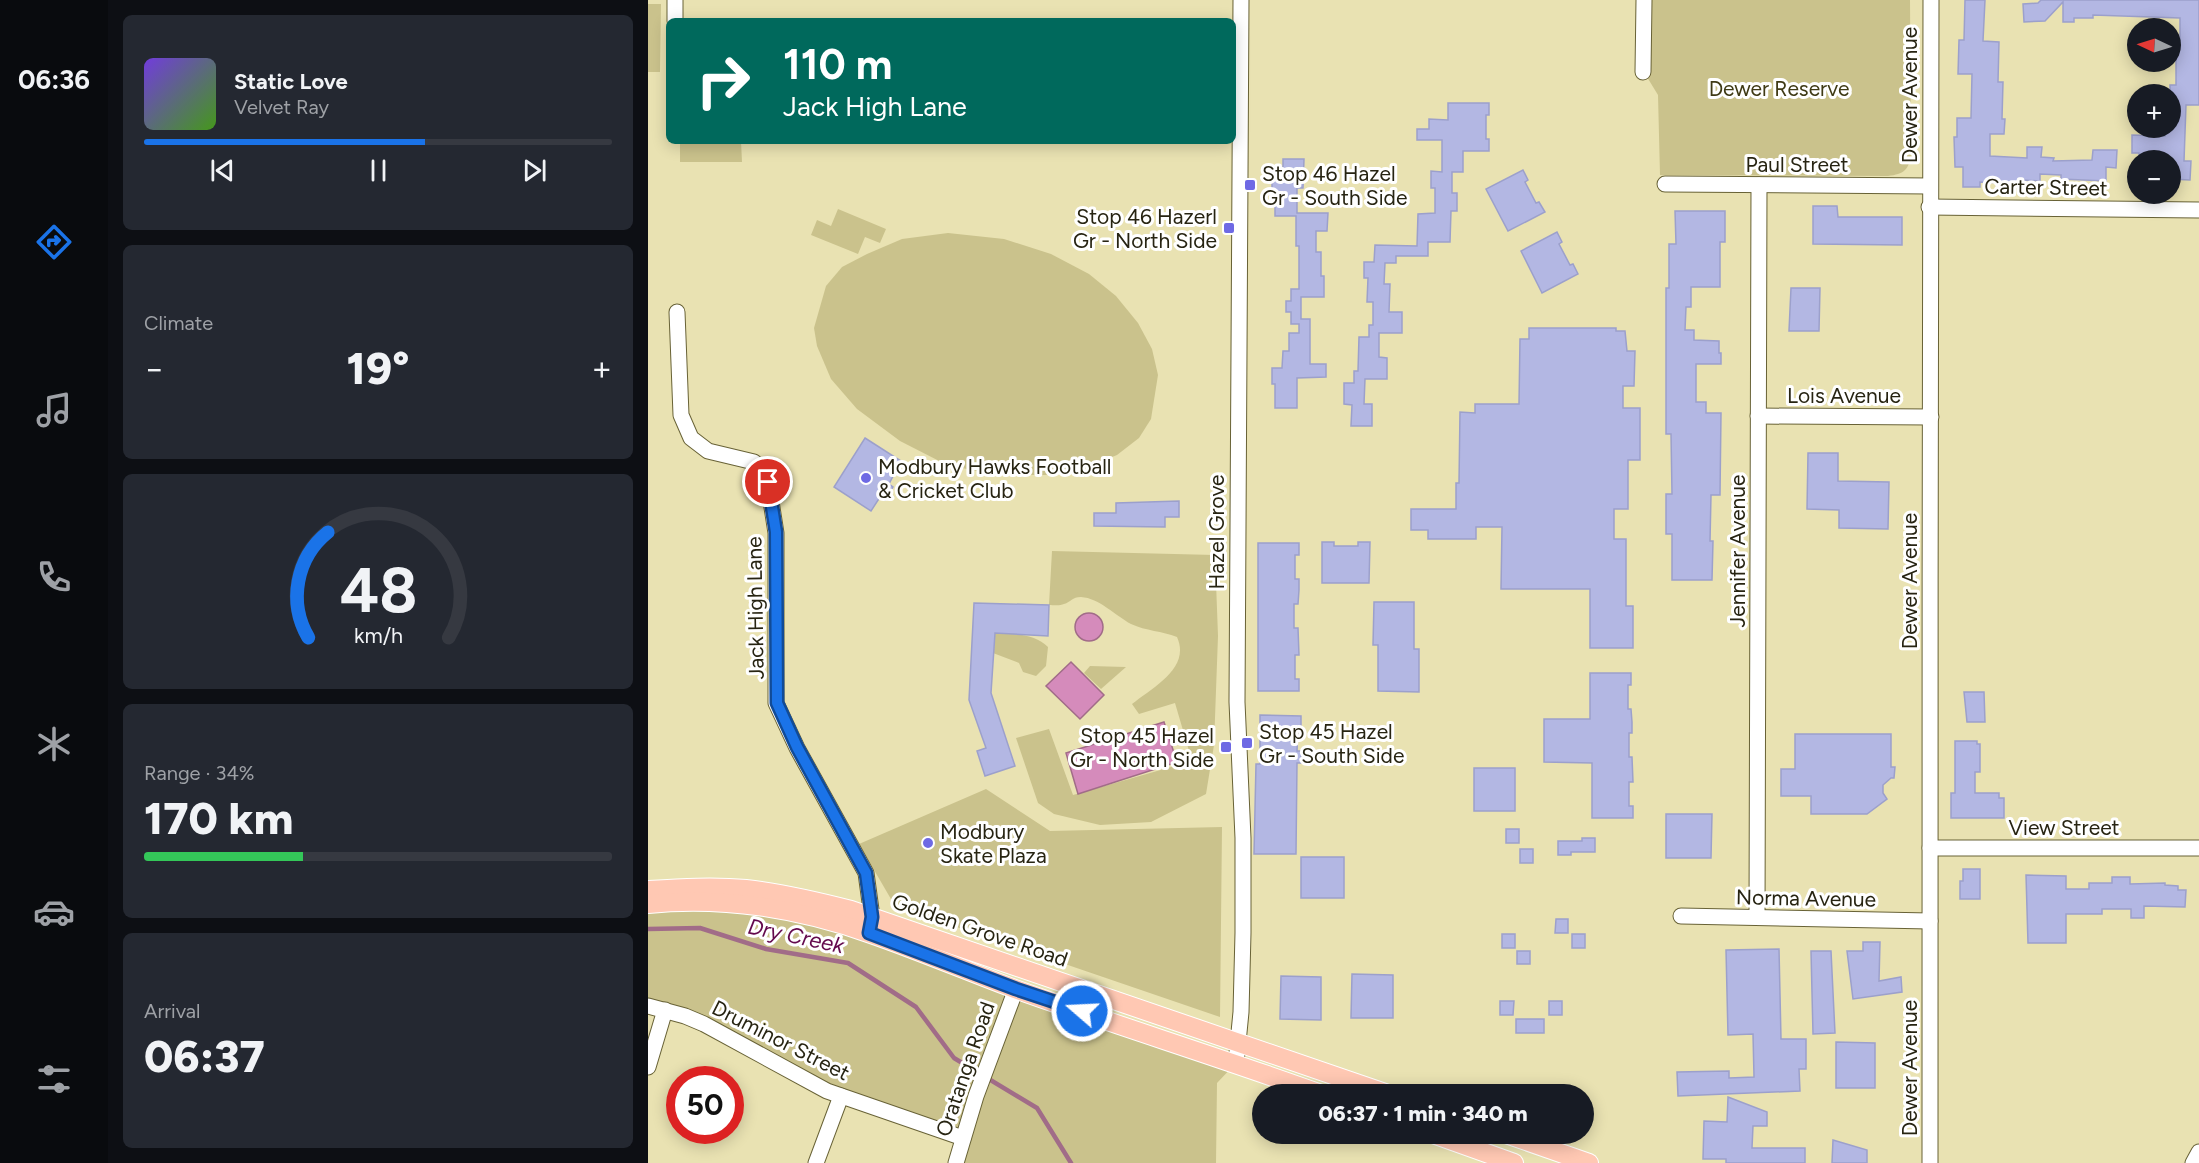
<!DOCTYPE html>
<html lang="en">
<head>
<meta charset="utf-8">
<style>
	body { margin:0; font-family:Figtree,sans-serif; background:#242831; color:#f1f3f6; height:100vh; display:flex; flex-direction:column; font-size:22px; white-space:nowrap }
	* { box-sizing:border-box; margin:0 }
	p { font-size:20px; color:#9ea1a6 }
	.icon { flex:none; width:33px; height:33px; fill:none; stroke:currentColor; stroke-width:2; stroke-linecap:round; stroke-linejoin:round }
	.map { position:relative; flex:1; overflow:hidden }
	.details { display:flex; flex-direction:column; gap:15px; padding:15px; background:#0d0f14; width:540px }
	.details>* { flex:none }
	.guide { position:absolute; left:18px; top:18px; width:570px; height:126px; border-radius:9px; box-shadow:0 3px 15px #0003; background:#00695c; color:#fff; overflow:hidden }
	.needle { width:39px; rotate:274deg }
	.buttons { position:absolute; left:1479px; top:18px; display:grid; gap:12px }
	.buttons a { display:grid; place-items:center; width:54px; height:54px; border-radius:50%; background:#171b24; box-shadow:0 3px 15px #0003; font-size:30px }
	.speed { position:absolute; left:18px; top:1066px; display:flex; gap:12px; font-size:30px; font-weight:700; text-align:center }
	.speed>* { display:grid; place-content:center; width:78px; height:78px; border-radius:50%; background:#171b24; box-shadow:0 3px 15px #0003; line-height:1 }
	.speed .limit { border:9px solid #d22; background:#fff; color:#111 }
	.pin { position:absolute; display:grid; place-items:center; width:51px; height:51px; color:#fff; margin:-26px; border:3px solid #fff; border-radius:50%; box-shadow:0 2px 6px #0007 }
	.me { position:absolute; width:66px; margin:-33px; rotate:289deg; stroke-linejoin:round; filter:drop-shadow(0 0 4px #0008) }
	.turn { display:flex; align-items:center; gap:21px; height:126px; padding:0 18px; font-size:27px }
	.turn .icon { width:78px; height:78px; stroke-width:2.5 }
	.turn b { display:block; font-size:42px; line-height:51px }
	.big { font-size:45px; font-weight:800; line-height:1.1 }
	.details .widget { flex:1; display:flex; flex-direction:column; justify-content:center; gap:9px; min-width:0; padding:0 21px; border-radius:9px; background:#242831 }
	.details .dial { align-items:center; gap:0 }
	.dial svg { height:156px; overflow:visible; fill:none; stroke:#363941; stroke-width:7; stroke-linecap:round; text-anchor:middle }
	.dial text { fill:#f1f3f6; stroke:none }
	.song { display:flex; align-items:center; gap:18px }
	.cover { width:72px; height:72px; border-radius:9px; background:linear-gradient(135deg,hsl(260 70% 55%),hsl(100 70% 35%)) }
	.played { height:6px; border-radius:3px; background:linear-gradient(90deg,#1a73e8 60%,#363941 60%) }
	.keys { display:flex; justify-content:space-around; direction:ltr }
	.heat { display:flex; justify-content:space-between; align-items:center; font-size:33px; direction:ltr }
	.charge { height:9px; border-radius:4px; background:linear-gradient(90deg,#34c759 34%,#363941 0) }
	.trip { position:absolute; left:604px; top:1084px; width:342px; height:60px; border-radius:30px; background:#171b24; box-shadow:0 3px 15px #0003; font-weight:800; line-height:60px; text-align:center }
	main { display:flex; flex:1; min-height:0 }
	.dock { display:flex; flex-direction:column; width:108px; justify-content:space-around; align-items:center; background:#090b0e; color:#9ea1a6 }
	.dock .icon { width:42px; height:42px }
	.dock .on { color:#1a73e8 }
	.dock b { font-size:27px; color:#f1f3f6 }
	.map>svg:first-child { display:block }
	.green { fill:#cac28c }
	.water { fill:#d58bbb; stroke:#a16c88; stroke-width:1.5 }
	.lines { fill:none; stroke-linecap:round; stroke-linejoin:round }
	.stream { stroke:#a16c88; stroke-width:4.5 }
	.building { fill:#b3b7e3; stroke:#9ca0cb; stroke-width:1.5 }
	.minor-casing { stroke:#686236; stroke-width:17 }
	.major-casing { stroke:#fff; stroke-width:20 }
	.minor { stroke:#fff; stroke-width:15 }
	.major { stroke:#ffc8b3; stroke-width:18 }
	.route-casing { stroke:#114b97; stroke-width:15 }
	.route { stroke:#1a73e8; stroke-width:10 }
	.poi-dot { fill:#6e69e4; stroke:#fff; stroke-width:2 }
	.labels { text-anchor:middle; dominant-baseline:central; stroke-width:6; stroke-linejoin:round; paint-order:stroke }
	.park-label { font-size:21px; fill:#3f3a15; stroke:#fff }
	.street-label { font-size:21px; fill:#272412; stroke:#fff }
	.poi-label { font-size:21px; fill:#272412; stroke:#fff; text-anchor:start }
	.water-label { font-size:22px; font-style:italic; fill:#63094d; stroke:#fff }
</style>
</head>
<body>
<main>
<nav class="dock">
<b>06:36</b>
<svg class="icon on" aria-label="directions" viewBox="0 0 24 24"><path d="M12 3l9 9-9 9-9-9zM9 14v-3h6M13 9l2 2-2 2"/></svg>
<svg class="icon" aria-label="music" viewBox="0 0 24 24"><path d="M9 18V5l10-2v13"/><circle cx="6" cy="18" r="3"/><circle cx="16" cy="16" r="3"/></svg>
<svg class="icon" aria-label="phone" viewBox="0 0 24 24"><path d="M5 4h4l2 5-3 2q2 4 5 5l2-3 5 2v4C11 20 4 13 5 4z"/></svg>
<svg class="icon" aria-label="climate" viewBox="0 0 24 24"><path d="M12 3v18M4 7l16 10M4 17L20 7"/></svg>
<svg class="icon" aria-label="car" viewBox="0 0 24 24"><path d="M5 17H2v-5l4-1 3-4h7l3 4 3 1v5h-3M9 17h6M6 11h13"/><circle cx="7" cy="17" r="2"/><circle cx="17" cy="17" r="2"/></svg>
<svg class="icon" aria-label="filters" viewBox="0 0 24 24"><path d="M4 7h16M4 17h16"/><circle cx="9" cy="7" r="2"/><circle cx="15" cy="17" r="2"/></svg>
</nav>
<section class="details">
<div class="widget">
<div class="song"><i class="cover"></i><div><b>Static Love</b><p>Velvet Ray</p></div></div>
<div class="played"></div>
<div class="keys"><svg class="icon" aria-label="previous" viewBox="0 0 24 24"><path d="M18 5L8 12l10 7zM5 5v14"/></svg><svg class="icon" aria-label="pause" viewBox="0 0 24 24"><path d="M8 5v14M16 5v14"/></svg><svg class="icon" aria-label="next" viewBox="0 0 24 24"><path d="M6 5l10 7-10 7zM19 5v14"/></svg></div>
</div>
<div class="widget"><p>Climate</p>
<div class="heat"><a>−</a><b class="big">19°</b><a>+</a></div>
</div>
<div class="widget dial"><svg viewBox="0 0 100 80">
<path d="M14 69A42 42 0 1 1 86 69"/>
<path d="M14 69A42 42 0 0 1 24 15" stroke="#1a73e8"/>
<text x="50" y="56" font-size="32" font-weight="700">48</text>
<text x="50" y="72" font-size="11">km/h</text>
</svg></div>
<div class="widget"><p>Range · 34%</p><b class="big">170 km</b><div class="charge"></div></div>
<div class="widget"><p>Arrival</p><b class="big">06:37</b></div>
</section>
<div class="map">
<svg width="1551" height="1163" viewBox="0 0 1551 1163">
	<rect width="100%" height="100%" fill="#e9e2b2"/>
	<g class="green">
		<path d="M1001,0h261l1,154c-2,16 -7,20 -23,22l-228,-1 -2,-80 -11,-18z"/>
		<path d="M0,4h13l-1,68h-12z"/>
		<path d="M32,141h61l1,21h-62z"/>
		<path d="M190,209l48,20 -6,14 -15,-6 -7,17 -47,-19 6,-15 14,6z"/>
		<path d="M300,233l56,6 47,15 38,20 27,22 22,27 14,26 6,26 -7,44 -12,19 -22,17 -32,13 -39,7h-49l-50,-10 -47,-24 -43,-32 -26,-30 -14,-33 -3,-18 12,-42 16,-19 25,-13 35,-15z"/>
		<path d="M404,551l163,4 3,81 -4,109 -8,49 -55,28 -51,3 -46,-11 -16,-11 -22,-65 33,-9 24,66 119,-34 -17,-58 -36,11 -7,-10c21,-17 59,-36 45,-67 -15,-6 -31,-6 -46,-13 -15,-8 -32,-26 -50,-27 -9,0 -10,5 -17,7 -4,2 -11,1 -15,1z"/>
		<path d="M347,633c18,1 39,0 53,14l-2,19 -10,10 -13,-4 -4,-9 -26,-10z"/>
		<path d="M442,666l36,1 -25,22 -17,-16z"/>
		<path d="M338,789l64,42 172,-4 -2,190 -325,-111 -36,-62z"/>
		<path d="M0,904l109,1 479,158 -19,20 -1,80h-260l7,-24 -153,-57 -162,-76z"/>
	</g>
	<g class="water">
		<circle cx="441" cy="627" r="14"/>
		<path d="M423,662l33,33 -24,24 -34,-33z"/>
		<path d="M516,722l13,40 -99,32 -12,-41z"/>
	</g>
	<g class="lines">
		<path class="stream" d="M0,929l52,-1 66,21 82,14 68,44 38,51 83,50 34,55"/>
	</g>
	<g class="building">
		<path d="M1317,0h20l-2,41 16,1 -1,40h5l-1,37h3l-1,15h-14v22l37,2v-11h15l-1,10 13,1 -1,3 39,-1 1,-10h24l-1,18 -10,-1v14l-45,-2v-4l-21,-1v7l-17,-1v4l-43,-2v5h-17v-20h-8l-1,-30h3v-19h14l1,-44h-14l1,-34h5z"/>
		<path d="M1393,0h158v105h-13l-2,56h7l-1,19 -20,-1v-19h-31v-7h-7v-18l33,1 1,-8h4v-43h6v-45h4v-22l-87,-3v3h-19v4h-11v-20l-18,19 -21,1 -1,-18 15,-1z"/>
		<path d="M800,103h41v12h-3v24h3v12h-26v21h-11v21h5v18h-6l-1,31h-22v14h-32v7h-11l-1,21h6l-1,28h13v21h-23v24l8,1v21h-22l-1,25h8v22h-21l1,-21 -8,-1v-21h10v-12h4l1,-34h10v-12h4v-23h-6l1,-24h-4v-16h10l1,-17 42,1 1,-32 17,-1v-25h-4v-17l11,1v-32h-25v-11h12v-10l19,1z"/>
		<path d="M635,159h21l-1,29h-6v25h31l-1,18h-11v21h5v24h3v21h-23v22h9v45h16v13l-29,1v30h-22v-24h-3v-16h10l1,-17h6v-18h10v-9h-8v-12h-5v-11h5v-12h8v-43h-3v-30h-21v-24h-3v-16h11z"/>
		<path d="M875,170l5,10 -3,2 11,21 3,-1 6,10 -37,19 -22,-42z"/>
		<path d="M1165,206h24l1,11h64v28l-89,-1z"/>
		<path d="M1027,211h50v31h-5v45h-29v20h-5l-1,23h9v10l25,1v12h2v11h-25v38h10v11h15l-1,82h-9l-1,46h3l-1,39h-40v-46h-6v-40h6l-1,-60h-5v-146h3v-44h7z"/>
		<path d="M909,232l5,10 -3,2 11,21 3,-1 5,10 -36,19 -21,-42z"/>
		<path d="M1143,288h29l-1,43h-30z"/>
		<path d="M881,328h87v3h9l2,20h8l-1,35h-11v22h17v52h-12v49h-14v30h12v67h7v42h-43v-59h-89l1,-62h-26v12h-48v-9h-17v-21h45v-26h3l1,-71 15,1v-9h44l1,-65h9z"/>
		<path d="M217,438l36,23 -12,23 4,3 -8,13 -5,-3 -9,14 -37,-24z"/>
		<path d="M1160,453h30v28l51,1 -1,47 -49,-1v-18l-32,-1z"/>
		<path d="M531,501v16h-14v10l-71,-1v-13h22v-10z"/>
		<path d="M674,542h12v4h24v-4h12l-1,41h-47z"/>
		<path d="M610,543h41v12h-4v24h4v11l-1,14h-4v24h4l1,27h-4v24h4v12h-41z"/>
		<path d="M726,602h40v47h5v43l-41,-1v-46h-5z"/>
		<path d="M326,603l75,2 -1,31 -53,-3 -4,60 24,73 -30,10 -8,-25 9,-3 -17,-48z"/>
		<path d="M942,673h41v12h-3v24h3l1,13v11h-3v24h3l1,25h-4v24h4v12h-41v-55l-48,-1v-43h46z"/>
		<path d="M1316,692h20l1,30h-18z"/>
		<path d="M612,715l41,1v11h-3l-1,24h4v12h-4l-1,91h-42l2,-90h4z"/>
		<path d="M1147,734h96v33h4l-1,11h-3l-8,7v8l4,6 -20,15h-56v-18h-30v-27h14z"/>
		<path d="M1307,741h22v3h3v28h-5v21h24v5h5v20h-53v-25h4z"/>
		<rect x="826" y="768" width="41" height="43"/>
		<path d="M1018,814h46l-1,44h-45z"/>
		<rect x="858" y="829" width="13" height="14"/>
		<path d="M934,838h13v14h-24v3h-13v-14h24z"/>
		<rect x="872" y="849" width="13" height="14"/>
		<rect x="653" y="857" width="43" height="41"/>
		<path d="M1315,869h17v30h-20v-18h3z"/>
		<path d="M1378,875l40,1v13h23v-6h23v-6h18v7l35,-1v2l13,1v4h8l-1,17 -41,-1v12h-13v-9h-29v5h-36v29h-38z"/>
		<path d="M908,919h12v14h-13z"/>
		<rect x="854" y="934" width="13" height="14"/>
		<rect x="924" y="934" width="13" height="14"/>
		<path d="M1215,942h17l-1,39 22,-4 1,15 -49,7 -6,-48h16z"/>
		<path d="M1131,949l2,90h25v30h-7l1,22 -122,5 -1,-24 52,-1v7l25,-1 -1,-43 -25,1 -2,-85z"/>
		<rect x="869" y="951" width="13" height="13"/>
		<path d="M1163,951h20l4,82 -22,1z"/>
		<path d="M704,974l41,1v43h-42z"/>
		<path d="M633,976l40,1v43l-41,-1z"/>
		<path d="M852,1001h14l-1,14h-13z"/>
		<rect x="901" y="1001" width="13" height="14"/>
		<rect x="868" y="1019" width="28" height="14"/>
		<path d="M1188,1042l39,1v45h-39z"/>
		<path d="M1080,1097l39,15v14h-14l-1,22h53v15h-79v-4h-23l1,-38 23,1z"/>
		<path d="M1185,1140l34,10v13h-35z"/>
	</g>
	<g class="lines">
		<g class="minor-casing">
			<g id="minor">
				<path d="M27,21v-21"/>
				<path d="M995,72l1,-72"/>
				<path d="M1017,184l265,2"/>
				<path d="M1281,207l270,3"/>
				<path d="M29,312l4,103 10,23 17,13 46,11 9,8 5,12 8,51v170l21,45 69,125 6,44 -2,10"/>
				<path d="M1110,416l173,1"/>
				<path d="M1282,848h269"/>
				<path d="M1033,916l249,5"/>
				<path d="M1109,917l2,-732"/>
				<path d="M0,1006l37,10 19,8 123,67 136,47"/>
				<path d="M588,1063l5,-51 2,-79v-95l-6,-136 4,-702"/>
				<path d="M0,1067l17,-57"/>
				<path d="M168,1163l25,-67"/>
				<path d="M308,1163l20,-67 40,-107"/>
				<path d="M1282,1163c1,-388 -1,-775 1,-1163"/>
				<path d="M1545,1163l6,-11"/>
			</g>
		</g>
		<g class="major-casing">
			<g id="major">
				<path d="M0,890c32,-2 66,-4 98,-1 36,4 70,12 105,21l540,185"/>
				<path d="M0,904c75,-8 153,5 223,30 49,17 96,37 144,55 103,37 207,69 309,106"/>
				<path d="M785,1134l81,29"/>
				<path d="M858,1134l83,29"/>
			</g>
		</g>
		<use href="#minor" class="minor"/>
		<use href="#major" class="major"/>
	</g>
	<g class="lines">
		<g class="route-casing">
			<path id="route" d="M120,482l8,50 1,171 20,44 69,126 6,44 -3,16 147,56 66,22"/>
		</g>
		<use href="#route" class="route"/>
	</g>
	<g class="poi-dot">
		<rect x="596" y="179" width="12" height="12" rx="3"/>
		<rect x="575" y="222" width="12" height="12" rx="3"/>
		<circle cx="218" cy="478" r="6"/>
		<rect x="593" y="737" width="12" height="12" rx="3"/>
		<rect x="572" y="741" width="12" height="12" rx="3"/>
		<circle cx="280" cy="843" r="6"/>
	</g>
	<g class="labels">
		<g class="park-label">
			<text x="1131" y="88">Dewer Reserve</text>
		</g>
		<g class="street-label">
			<text transform="translate(1261 95) rotate(-90)">Dewer Avenue</text>
			<text x="1149" y="164">Paul Street</text>
			<text transform="translate(1398 187) rotate(1)">Carter Street</text>
			<text x="1196" y="395">Lois Avenue</text>
			<text transform="translate(568 532) rotate(-90)">Hazel Grove</text>
			<text transform="translate(1089 551) rotate(-90)">Jennifer Avenue</text>
			<text transform="translate(1261 581) rotate(-90)">Dewer Avenue</text>
			<text transform="translate(107 608) rotate(-91)">Jack High Lane</text>
			<text x="1416" y="827">View Street</text>
			<text transform="translate(1158 898) rotate(1)">Norma Avenue</text>
			<text transform="translate(332 930) rotate(19)">Golden Grove Road</text>
			<text transform="translate(133 1040) rotate(27)">Druminor Street</text>
			<text transform="translate(1261 1068) rotate(-90)">Dewer Avenue</text>
			<text transform="translate(317 1069) rotate(-71)">Oratanga Road</text>
		</g>
		<g class="poi-label">
			<text x="614" y="173">Stop 46 Hazel<tspan x="614" dy="24">Gr - South Side</tspan></text>
			<text x="569" y="216" text-anchor="end">Stop 46 Hazerl<tspan x="569" dy="24">Gr - North Side</tspan></text>
			<text x="230" y="466">Modbury Hawks Football<tspan x="230" dy="24">&amp; Cricket Club</tspan></text>
			<text x="611" y="731">Stop 45 Hazel<tspan x="611" dy="24">Gr - South Side</tspan></text>
			<text x="566" y="735" text-anchor="end">Stop 45 Hazel<tspan x="566" dy="24">Gr - North Side</tspan></text>
			<text x="292" y="831">Modbury<tspan x="292" dy="24">Skate Plaza</tspan></text>
		</g>
		<g class="water-label">
			<text transform="translate(148 936) rotate(12)">Dry Creek</text>
		</g>
	</g>
</svg>
<div class="buttons">
<a><svg class="needle" viewBox="-14 -14 28 28"><path d="M0-13l5 13h-10z" fill="#e53935"/><path d="M0 13l5-13h-10z" fill="#9ea1a6"/></svg></a>
<a>+</a>
<a>−</a>
</div>
<div class="speed"><div class="limit">50</div></div>
<div class="pin" style="left:120px;top:482px;background:#d93025"><svg class="icon" aria-label="arrive" viewBox="0 0 24 24"><path d="M6 21V4h12l-3 4 3 4H6"/></svg></div>
<svg class="me" style="left:434px;top:1011px" viewBox="-20 -20 40 40"><circle r="17" fill="#1a73e8" stroke="#fff" stroke-width="3"/><path d="M0-11L8 9 0 5-8 9z" fill="#fff"/></svg>
<div class="trip">06:37 · 1 min · 340 m</div>
<div class="guide">
<div class="turn"><svg class="icon" aria-label="right" viewBox="0 0 24 24"><path d="M7 20v-9h11M14 6l5 5-5 5"/></svg><div><b>110 m</b>Jack High Lane</div></div>
</div>
</div>
</main>
</body>
</html>
